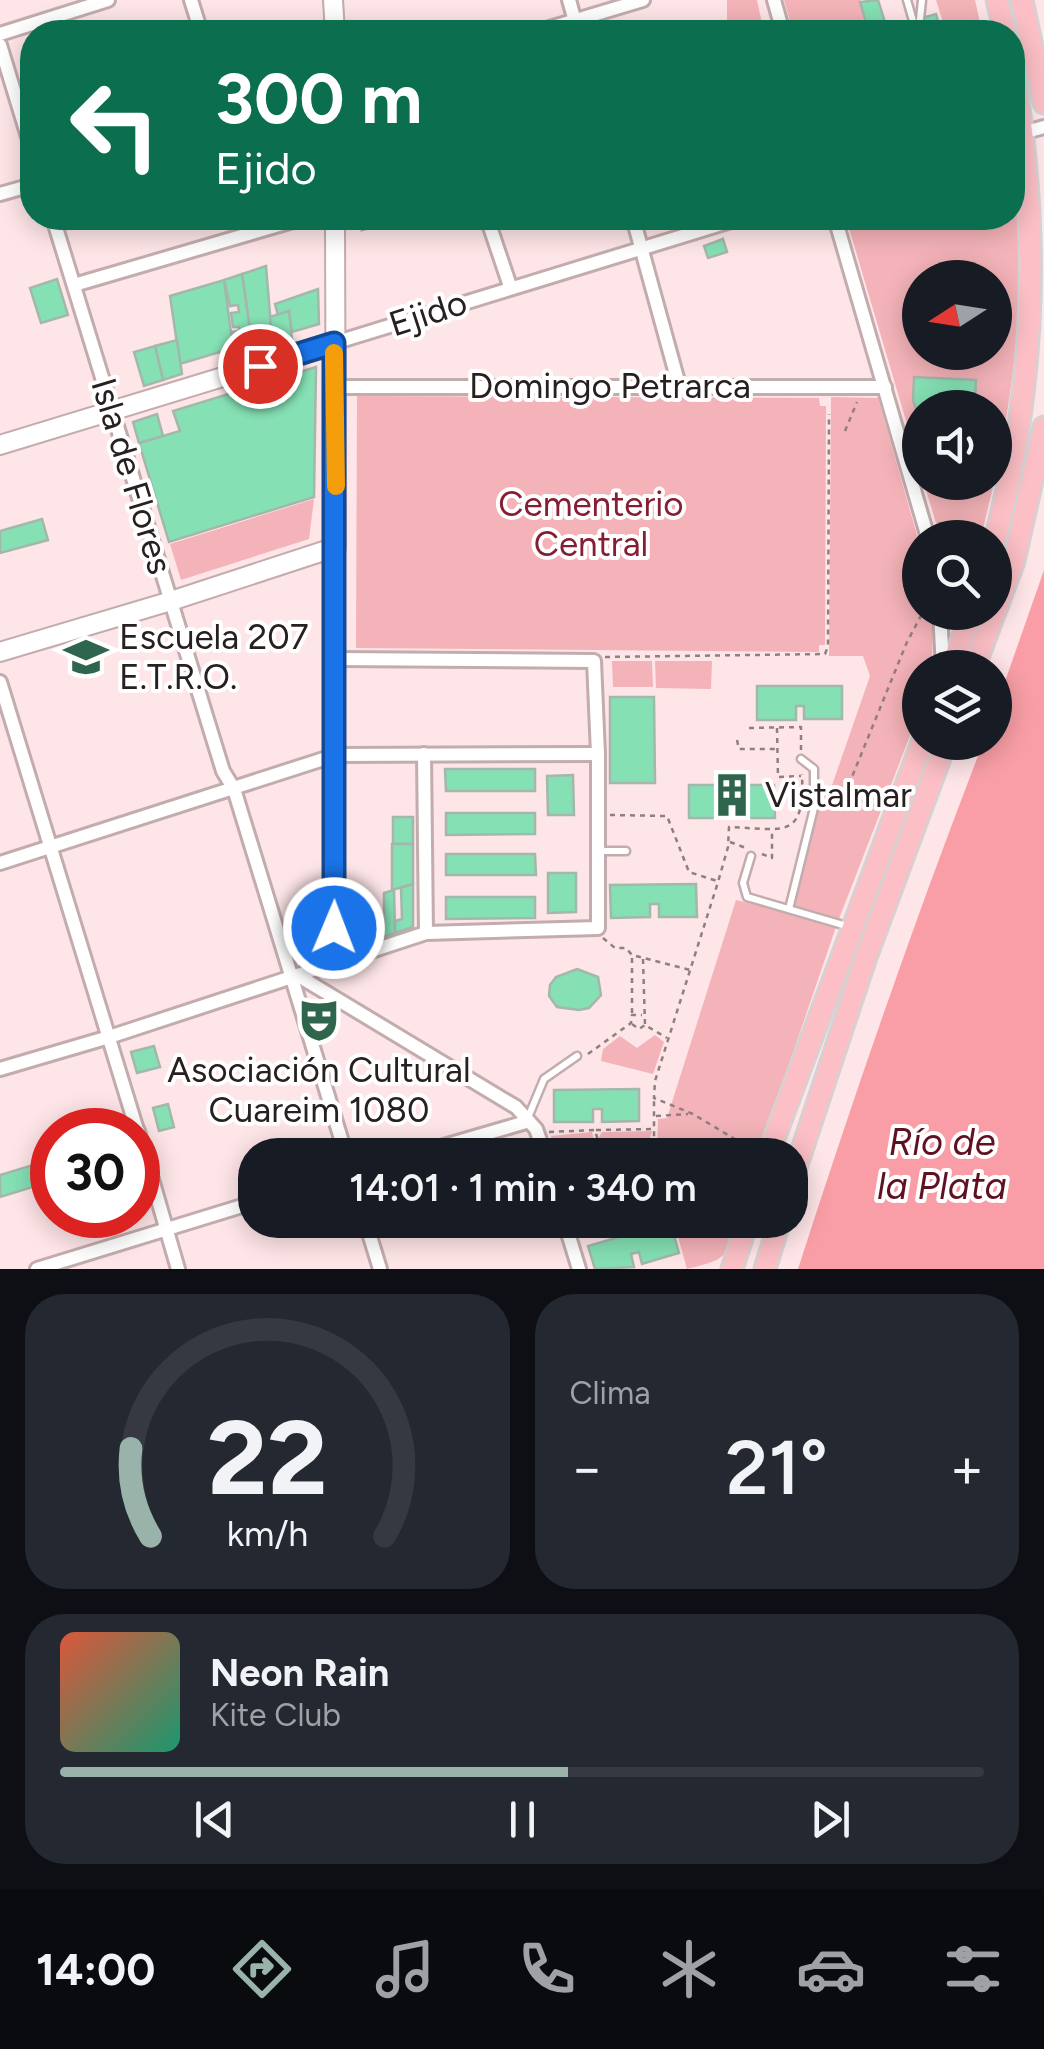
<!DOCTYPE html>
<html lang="es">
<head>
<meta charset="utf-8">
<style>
	body { margin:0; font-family:Figtree,sans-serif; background:#242831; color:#f1f3f6; height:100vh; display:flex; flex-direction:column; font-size:38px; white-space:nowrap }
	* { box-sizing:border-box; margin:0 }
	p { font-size:32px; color:#9ea1a6 }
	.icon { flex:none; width:55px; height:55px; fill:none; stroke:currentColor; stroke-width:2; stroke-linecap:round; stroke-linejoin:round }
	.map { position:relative; height:1269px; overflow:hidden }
	.panel { display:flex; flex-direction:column; gap:25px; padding:25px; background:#0d0f14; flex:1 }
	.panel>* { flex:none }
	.hud { position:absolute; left:20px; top:20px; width:1005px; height:210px; border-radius:40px; box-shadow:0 5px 25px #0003; background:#0b6e4f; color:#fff; overflow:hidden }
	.needle { width:65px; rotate:258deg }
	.tools { position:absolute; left:902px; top:260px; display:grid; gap:20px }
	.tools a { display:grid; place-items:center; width:110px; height:110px; border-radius:50%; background:#171b24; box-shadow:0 5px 25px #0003; font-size:50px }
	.speed { position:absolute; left:30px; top:1108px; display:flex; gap:20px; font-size:50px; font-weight:700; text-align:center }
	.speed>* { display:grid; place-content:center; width:130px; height:130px; border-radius:50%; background:#171b24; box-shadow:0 5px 25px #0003; line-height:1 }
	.speed .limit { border:15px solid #d22; background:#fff; color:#111 }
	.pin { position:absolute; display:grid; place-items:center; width:85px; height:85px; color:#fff; margin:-42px; border:5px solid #fff; border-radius:50%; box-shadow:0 2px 10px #0007 }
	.me { position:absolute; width:110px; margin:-55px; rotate:1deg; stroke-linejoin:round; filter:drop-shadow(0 0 8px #0008) }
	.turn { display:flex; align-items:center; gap:35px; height:210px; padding:0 30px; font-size:45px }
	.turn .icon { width:130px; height:130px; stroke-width:2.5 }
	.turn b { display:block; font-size:70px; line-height:85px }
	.big { font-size:75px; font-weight:600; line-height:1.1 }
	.panel .widget { flex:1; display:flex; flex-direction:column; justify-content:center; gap:15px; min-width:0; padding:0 35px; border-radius:40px; background:#242831 }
	.panel .dial { align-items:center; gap:0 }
	.dial svg { height:260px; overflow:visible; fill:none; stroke:#363941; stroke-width:7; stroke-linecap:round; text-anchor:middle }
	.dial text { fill:#f1f3f6; stroke:none }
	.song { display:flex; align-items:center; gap:30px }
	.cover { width:120px; height:120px; border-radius:15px; background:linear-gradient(135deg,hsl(10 70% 55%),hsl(160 70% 35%)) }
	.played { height:10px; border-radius:5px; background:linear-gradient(90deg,#99b3aa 55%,#363941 55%) }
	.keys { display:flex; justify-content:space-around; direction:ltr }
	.heat { display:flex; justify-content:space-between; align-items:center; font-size:55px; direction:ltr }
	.panel .tiles { flex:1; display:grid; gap:25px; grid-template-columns:1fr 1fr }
	.widget:last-child { grid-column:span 2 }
	.trip { position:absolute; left:238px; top:1138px; width:570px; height:100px; border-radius:40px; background:#171b24; box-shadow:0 5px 25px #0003; font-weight:600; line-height:100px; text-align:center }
	.tab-bar { display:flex; height:160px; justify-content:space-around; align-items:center; background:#090b0e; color:#9ea1a6 }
	.tab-bar .icon { width:70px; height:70px }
	.tab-bar .active { color:#99b3aa }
	.tab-bar b { font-size:45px; color:#f1f3f6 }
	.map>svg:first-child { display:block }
	.green { fill:#f4b3b8; fill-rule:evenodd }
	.water { fill:#f99ea6 }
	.building { fill:#85e0b4; stroke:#a3b7ac; stroke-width:2.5 }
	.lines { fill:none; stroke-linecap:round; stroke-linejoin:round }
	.lane-casing { stroke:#c3acad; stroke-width:11 }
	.street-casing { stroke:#c3acad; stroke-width:18 }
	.secondary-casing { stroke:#c3acad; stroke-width:22 }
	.primary-casing { stroke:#d4d2d2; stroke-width:25 }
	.path { stroke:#8f7f7f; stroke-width:2.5; stroke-dasharray:5 5; stroke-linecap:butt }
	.lane { stroke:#fff; stroke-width:6 }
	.street { stroke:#fff; stroke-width:12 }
	.secondary { stroke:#fff; stroke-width:18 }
	.primary { stroke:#fbbfc5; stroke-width:20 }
	.route-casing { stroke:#114b97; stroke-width:25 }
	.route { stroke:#1a73e8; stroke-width:18 }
	.slow { stroke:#f59e0b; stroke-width:18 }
	.labels { text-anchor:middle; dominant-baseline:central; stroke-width:8; stroke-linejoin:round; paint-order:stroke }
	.street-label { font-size:35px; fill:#282020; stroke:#fff }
	.park-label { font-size:35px; fill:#861e33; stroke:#fff }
	.poi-label { font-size:35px; fill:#282020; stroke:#fff; text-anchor:start }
	.water-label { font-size:38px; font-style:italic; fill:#5f1122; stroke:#fff }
</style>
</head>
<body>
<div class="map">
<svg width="1044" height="1269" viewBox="0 0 1044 1269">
	<rect width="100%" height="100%" fill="#fee5e7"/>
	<g class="green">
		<path d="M727,0h30l5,23 -35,-1z"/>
		<path d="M784,0h76l9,32h-76z"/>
		<path d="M936,0h39l7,32h-36z"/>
		<path d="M1013,164c16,103 3,213 -18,314v-70h-75v60l-74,-250h166zM920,278h75v74h-75z"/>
		<path d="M357,396l462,2 1,8h6l-1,239h-6v7l-463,-4z"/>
		<path d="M831,397l47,1 42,148v66l13,1 -1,54 -12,1v42l-83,214 -79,231h-107l6,-9 1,-27 9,-1 69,-218 57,14 27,-125 10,2 40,-115 -7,-20h-34z"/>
		<path d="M924,483h70l-13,54h-41z"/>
		<path d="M314,499l-5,40 -128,41 -11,-36z"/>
		<path d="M612,661h40l1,26h-40z"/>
		<path d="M655,661h57l-1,28 -55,-1z"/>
		<path d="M655,1035l9,7 -11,32 -52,-13 2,-12 17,-13 17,12z"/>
		<path d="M652,1131l-7,24h-40l-6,-18 3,-5z"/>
		<path d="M592,1132l3,14 -38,9 -6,-19z"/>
		<path d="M669,1220h68c-12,39 -9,39 -50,49l-13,-47z"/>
	</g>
	<path class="water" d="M1044,570v699h-246c57,-177 118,-353 185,-526l12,-1v-32z"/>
	<g class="building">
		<path d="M878,0l10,32h-19l-9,-30z"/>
		<path d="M936,14l5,18h-57l-1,-3z"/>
		<path d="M760,27l8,5h-50v-4z"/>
		<path d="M364,218h35l1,2 -38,10z"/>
		<path d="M723,239l4,13 -19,6 -4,-12z"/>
		<path d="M266,266l6,72 -20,6 -10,-70z"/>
		<path d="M242,274l11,77 -18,7 -4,-26 8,-1v-4h-6l-2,-14 8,-1 -1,-7 -8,1 -6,-26z"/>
		<path d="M57,279l11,36 -27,8 -11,-35z"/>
		<path d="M224,280l9,68 -53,16 -10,-68z"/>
		<path d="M318,289l1,35 -27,8 -3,-21 -11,4 -3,-11z"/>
		<path d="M289,311l3,29 -19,6 -3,-29z"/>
		<path d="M177,340l5,34 -19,6 -8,-34z"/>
		<path d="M155,346l8,34 -19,6 -10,-34z"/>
		<path d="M316,367l-2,130 -145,45 -30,-99 41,-12 -7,-20z"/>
		<path d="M914,377l62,3 -1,22h-9l1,6h-47l-1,10 -6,-18z"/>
		<path d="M157,414l6,22 -24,7 -6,-21z"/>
		<path d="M42,519l6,21 -48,13v-22z"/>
		<path d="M757,686h85v33h-38v-13h-8v14h-39z"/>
		<path d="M610,697h44l1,86h-45z"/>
		<path d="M445,769h90v22h-89z"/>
		<path d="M573,775l1,40h-26l-1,-39z"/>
		<path d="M689,785h85l1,33h-39v-13h-9l1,13h-39z"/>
		<path d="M446,813h89v21l-89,1z"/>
		<rect x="393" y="817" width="20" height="27"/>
		<path d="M392,844h21v40l-21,6z"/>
		<path d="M446,854h89l1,21h-90z"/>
		<path d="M548,873h28v39l-28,1z"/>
		<path d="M413,884v43l-18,6v-12l7,-2 -1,-31z"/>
		<path d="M696,884l1,33h-38v-13h-9v13l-39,1 -1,-33z"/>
		<path d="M394,890l1,43 -20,6v-12l9,-2v-32z"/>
		<path d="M370,897v5l5,-1v38l-15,4 -3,-2v-41z"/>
		<path d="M446,897h89v21l-89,1z"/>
		<path d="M577,969l21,8 3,18 -12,13 -10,2 -22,-3 -8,-11 1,-11 6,-8z"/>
		<path d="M154,1046l6,21 -23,6 -6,-21z"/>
		<path d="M639,1089v32l-37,1v-13h-9v13h-39v-32z"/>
		<path d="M168,1104l6,23 -15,4 -6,-23z"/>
		<path d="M43,1162l6,20 -49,15v-22z"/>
		<path d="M670,1222l9,31 -37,11 -3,-12 -8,2 3,13 -39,2 -7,-23z"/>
	</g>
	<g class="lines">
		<g class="lane-casing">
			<g id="lane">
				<path d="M907,0l6,21"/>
				<path d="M920,19l2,-19"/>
				<path d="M600,851h26"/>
				<path d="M751,856l-8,27 4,14 103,30"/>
				<path d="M789,909l25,-101v-39l-13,-10"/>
				<path d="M527,1120l17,-41 33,-23"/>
			</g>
		</g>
		<g class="street-casing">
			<g id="street">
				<path d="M191,0l10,32"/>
				<path d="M569,0l9,32"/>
				<path d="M774,0l9,32"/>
				<path d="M536,32l107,-32"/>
				<path d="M0,34l108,-34"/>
				<path d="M0,45l32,105"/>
				<path d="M1015,135l29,-8"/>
				<path d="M0,194l32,-9"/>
				<path d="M53,218l170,553 11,18 112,366"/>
				<path d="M487,218l23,68"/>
				<path d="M633,218l46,167"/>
				<path d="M835,218l93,320"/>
				<path d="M74,285l229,-67"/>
				<path d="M334,343l407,-125"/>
				<path d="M335,387h550"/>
				<path d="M940,612l3,56"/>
				<path d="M0,682l137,448"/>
				<path d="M424,754l2,179"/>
				<path d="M0,863l336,-108 262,-1"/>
				<path d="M334,963l2,-416"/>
				<path d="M297,975l219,132 20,22 9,26"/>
				<path d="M0,1069l109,-32 317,-104 172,-5v-174l-4,-93 -257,-2"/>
				<path d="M138,1131l40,138"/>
				<path d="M413,1155l113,-33"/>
				<path d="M365,1220l15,49"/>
				<path d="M564,1220l15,49"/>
				<path d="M37,1269l218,-67"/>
			</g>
		</g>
		<g class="secondary-casing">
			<g id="secondary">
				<path d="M333,0l2,32"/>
				<path d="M0,445l334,-102"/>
				<path d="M0,652l171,-51 165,-54 -1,-329"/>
			</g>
		</g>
		<g class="primary-casing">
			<g id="primary">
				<path d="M997,0l8,32"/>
				<path d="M1022,0l22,103"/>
				<path d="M995,539c42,-156 45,-316 17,-475"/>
				<path d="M951,668l21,-56"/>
				<path d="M974,668l40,-107 30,-134"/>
				<path d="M768,1155l154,-413"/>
				<path d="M790,1186l75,-226 81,-218"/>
				<path d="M732,1269l16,-49"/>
				<path d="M765,1269l15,-49"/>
			</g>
		</g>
		<g class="path">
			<path d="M845,431l12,-29"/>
			<path d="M605,657l220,-3 3,-8 1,-232"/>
			<path d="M749,728l52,-1v24"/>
			<path d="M777,728l1,49 23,-1"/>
			<path d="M737,740l2,9h37"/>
			<path d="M824,787l58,22"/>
			<path d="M845,794l62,-152 16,-30"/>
			<path d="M610,815l57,1 22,56 28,9"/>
			<path d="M730,842l16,6"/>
			<path d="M762,854l10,4v-27"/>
			<path d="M603,938l12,10h11l6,7 58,15"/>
			<path d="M643,959l2,66 22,13"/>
			<path d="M632,1013v-57"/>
			<path d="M632,1024l7,5 6,-4"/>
			<path d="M588,1054l43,-31 1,-8h10"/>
			<path d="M656,1116l32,-2"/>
			<path d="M596,1130l58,-1"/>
			<path d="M549,1132l46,-2 7,25"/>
			<path d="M753,1150l-60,-36 -39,-16 1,-17 63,-199 10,-35 1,-20c55,2 76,14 73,-53"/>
			<path d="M595,1155l-2,-7 6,-3"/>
			<path d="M648,1155l6,-13v-42"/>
			<path d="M621,1220v2"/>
			<path d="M702,1220l25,15"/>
			<path d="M583,1233l19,-13"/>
		</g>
		<use href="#lane" class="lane"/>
		<use href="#street" class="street"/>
		<use href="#secondary" class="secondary"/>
		<use href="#primary" class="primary"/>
	</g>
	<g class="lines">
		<g class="route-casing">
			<path id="route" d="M260,366l74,-23v585"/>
		</g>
		<use href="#route" class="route"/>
		<path class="slow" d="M334,353l2,133"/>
	</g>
	<defs>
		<g id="school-bare" transform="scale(3.45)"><path d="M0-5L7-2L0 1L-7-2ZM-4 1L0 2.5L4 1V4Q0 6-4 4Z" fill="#2e654c" stroke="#fff" stroke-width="2.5" paint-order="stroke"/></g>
		<g id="building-bare" transform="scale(3.45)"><path d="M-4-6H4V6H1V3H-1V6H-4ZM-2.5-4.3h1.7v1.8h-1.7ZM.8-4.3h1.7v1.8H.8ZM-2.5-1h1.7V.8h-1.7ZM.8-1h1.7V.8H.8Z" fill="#2e654c" stroke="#fff" stroke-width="2.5" paint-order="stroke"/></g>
		<g id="theatre-bare" transform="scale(3.45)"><path d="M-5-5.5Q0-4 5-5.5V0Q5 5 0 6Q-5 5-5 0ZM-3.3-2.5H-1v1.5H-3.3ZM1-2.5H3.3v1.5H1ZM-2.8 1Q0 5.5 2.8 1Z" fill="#2e654c" stroke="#fff" stroke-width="2.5" paint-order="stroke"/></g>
	</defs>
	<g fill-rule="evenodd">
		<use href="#school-bare" x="86" y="657"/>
		<use href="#building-bare" x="732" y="795"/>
		<use href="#theatre-bare" x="319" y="1020"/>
	</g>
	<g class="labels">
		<g class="street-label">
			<text transform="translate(428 313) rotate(-18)">Ejido</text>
			<text x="610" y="386">Domingo Petrarca</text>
			<text transform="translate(132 476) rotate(73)">Isla de Flores</text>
		</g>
		<g class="park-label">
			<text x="591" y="504">Cementerio<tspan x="591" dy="40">Central</tspan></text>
		</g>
		<g class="poi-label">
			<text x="119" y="637">Escuela 207<tspan x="119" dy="40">E.T.R.O.</tspan></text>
			<text x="765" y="795">Vistalmar</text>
			<text x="319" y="1070" text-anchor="middle">Asociación Cultural<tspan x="319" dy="40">Cuareim 1080</tspan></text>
		</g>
		<g class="water-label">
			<text x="942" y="1142">Río de<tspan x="942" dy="44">la Plata</tspan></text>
		</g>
	</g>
</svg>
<div class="tools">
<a><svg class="needle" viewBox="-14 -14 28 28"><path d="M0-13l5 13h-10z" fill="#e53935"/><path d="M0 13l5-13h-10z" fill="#9ea1a6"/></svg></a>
<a><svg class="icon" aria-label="sound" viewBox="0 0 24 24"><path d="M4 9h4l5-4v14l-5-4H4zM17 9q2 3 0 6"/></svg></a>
<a><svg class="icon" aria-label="search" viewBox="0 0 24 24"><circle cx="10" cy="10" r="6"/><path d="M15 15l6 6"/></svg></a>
<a><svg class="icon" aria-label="layers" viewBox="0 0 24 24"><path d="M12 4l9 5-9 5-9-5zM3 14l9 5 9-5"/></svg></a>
</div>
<div class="speed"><div class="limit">30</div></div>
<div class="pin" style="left:260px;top:366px;background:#d93025"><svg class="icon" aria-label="arrive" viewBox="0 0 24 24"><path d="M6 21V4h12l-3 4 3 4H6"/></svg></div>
<svg class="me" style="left:334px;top:928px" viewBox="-20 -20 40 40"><circle r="17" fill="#1a73e8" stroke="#fff" stroke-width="3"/><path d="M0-11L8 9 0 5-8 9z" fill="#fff"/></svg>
<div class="trip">14:01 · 1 min · 340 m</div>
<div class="hud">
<div class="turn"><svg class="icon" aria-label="left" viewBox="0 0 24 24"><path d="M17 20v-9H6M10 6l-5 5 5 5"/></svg><div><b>300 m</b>Ejido</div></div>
</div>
</div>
<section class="panel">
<div class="tiles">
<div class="widget dial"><svg viewBox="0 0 100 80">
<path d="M14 69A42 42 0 1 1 86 69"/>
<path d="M14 69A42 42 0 0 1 8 42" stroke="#99b3aa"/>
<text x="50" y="56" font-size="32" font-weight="700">22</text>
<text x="50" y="72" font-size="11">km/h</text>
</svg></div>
<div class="widget"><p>Clima</p>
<div class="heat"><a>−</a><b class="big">21°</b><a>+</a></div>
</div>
<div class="widget">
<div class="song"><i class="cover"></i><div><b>Neon Rain</b><p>Kite Club</p></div></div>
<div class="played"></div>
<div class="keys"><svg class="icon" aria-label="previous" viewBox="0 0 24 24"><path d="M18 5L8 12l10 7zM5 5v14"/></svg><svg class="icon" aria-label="pause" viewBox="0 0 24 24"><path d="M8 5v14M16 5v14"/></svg><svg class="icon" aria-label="next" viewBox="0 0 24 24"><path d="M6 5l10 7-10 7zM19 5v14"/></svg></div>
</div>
</div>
</section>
<nav class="tab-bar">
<b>14:00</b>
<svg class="icon active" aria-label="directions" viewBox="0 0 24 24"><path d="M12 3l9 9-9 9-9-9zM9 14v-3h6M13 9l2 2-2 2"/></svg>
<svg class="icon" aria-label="music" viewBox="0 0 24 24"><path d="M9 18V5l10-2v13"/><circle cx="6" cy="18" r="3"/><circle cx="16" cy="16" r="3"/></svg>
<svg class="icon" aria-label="phone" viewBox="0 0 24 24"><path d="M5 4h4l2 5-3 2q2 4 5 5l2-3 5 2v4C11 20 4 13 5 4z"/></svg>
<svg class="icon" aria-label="climate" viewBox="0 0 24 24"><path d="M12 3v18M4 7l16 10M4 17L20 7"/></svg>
<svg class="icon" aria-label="car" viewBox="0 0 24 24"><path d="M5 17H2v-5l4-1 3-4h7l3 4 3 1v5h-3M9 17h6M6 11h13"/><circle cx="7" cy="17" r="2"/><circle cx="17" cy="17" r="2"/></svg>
<svg class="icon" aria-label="filters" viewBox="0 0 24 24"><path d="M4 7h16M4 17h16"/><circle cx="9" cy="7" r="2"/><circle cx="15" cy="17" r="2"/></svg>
</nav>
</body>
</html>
